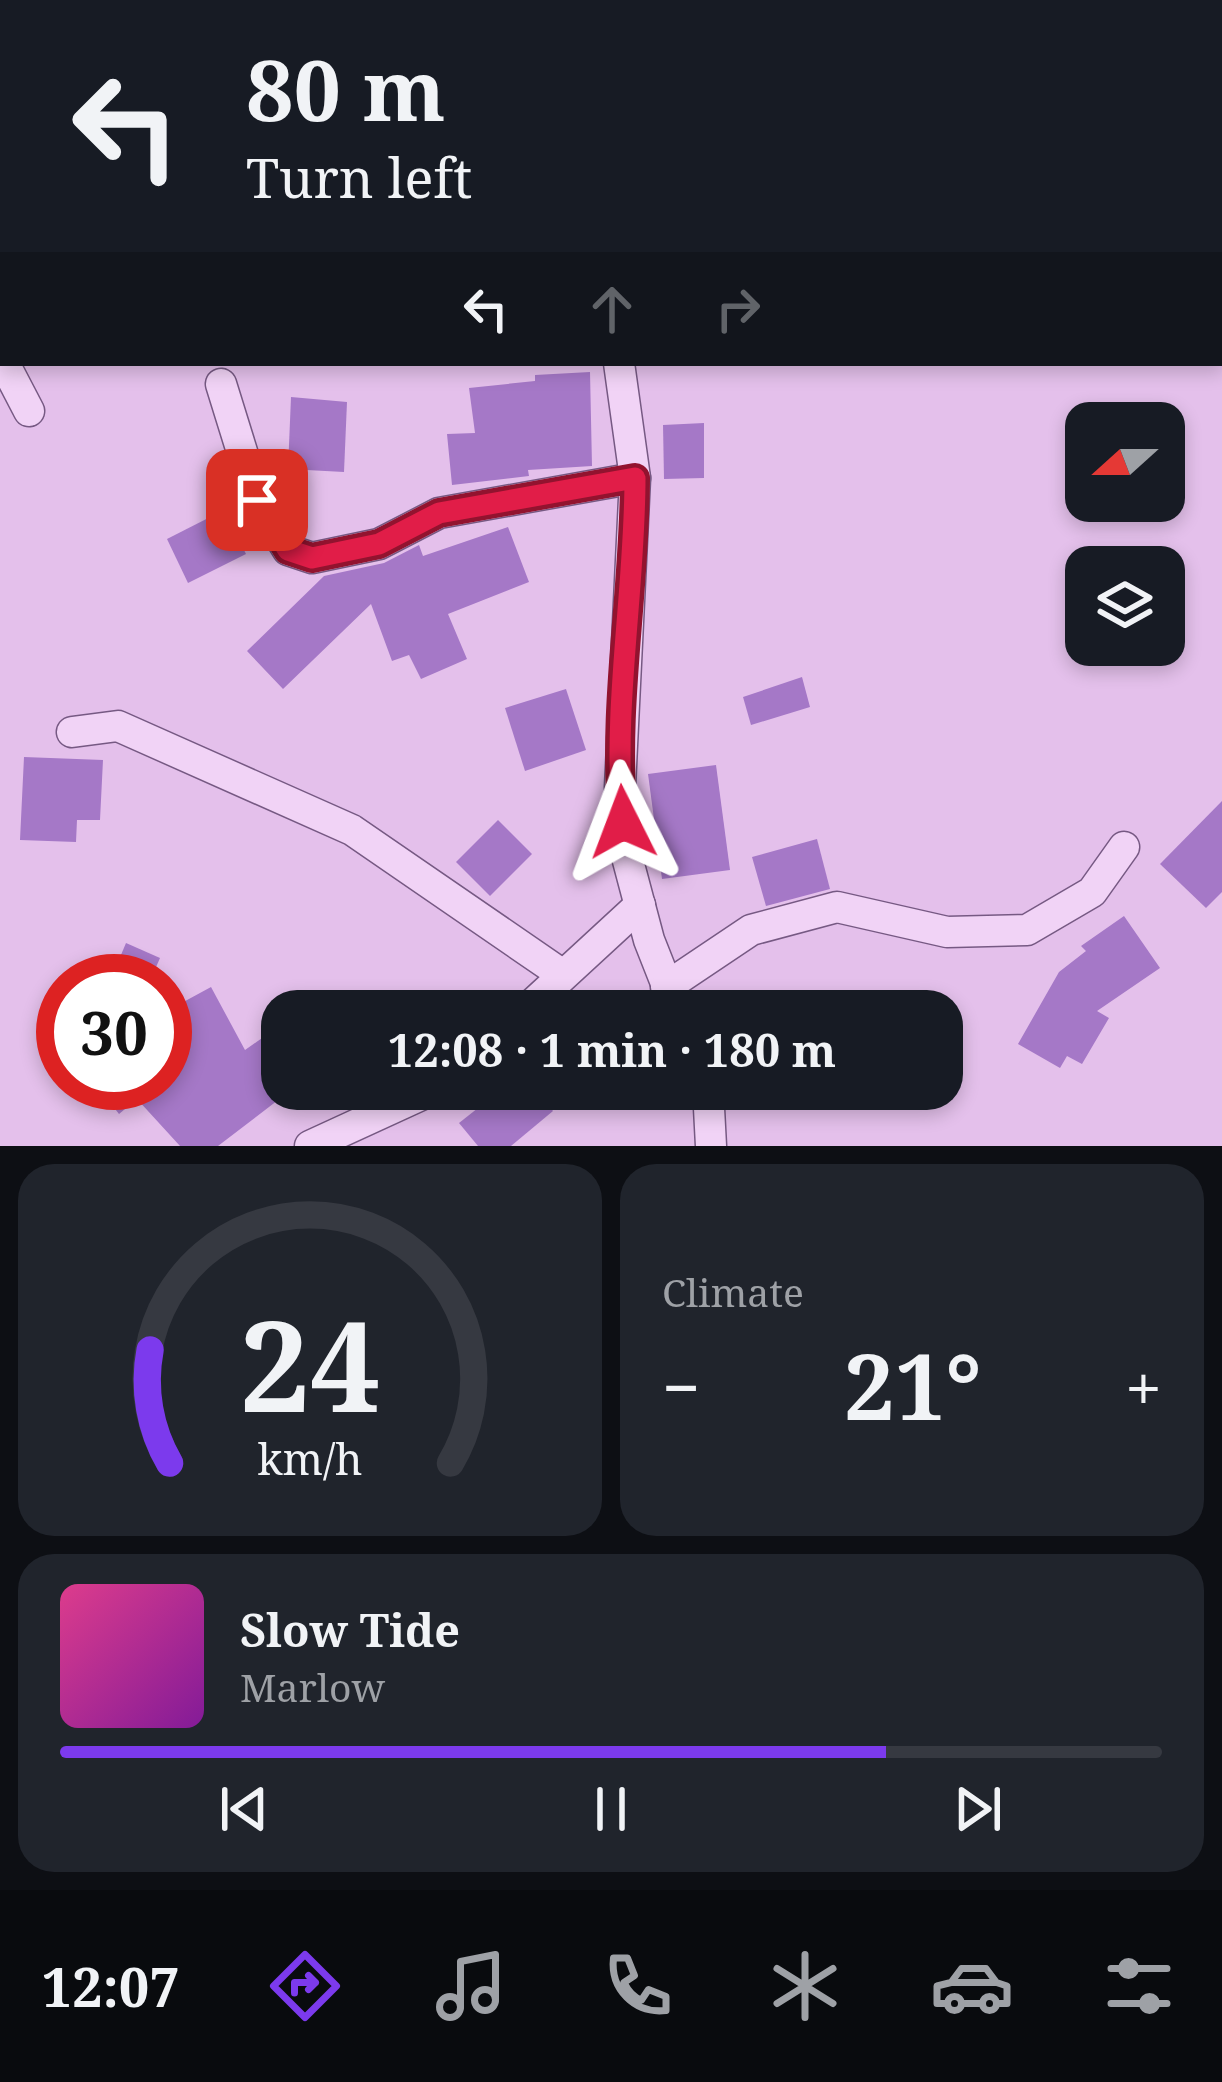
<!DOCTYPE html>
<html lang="en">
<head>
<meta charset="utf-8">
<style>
	body { margin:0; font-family:"Noto Serif",serif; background:#20242c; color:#f1f3f6; height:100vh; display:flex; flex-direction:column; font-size:45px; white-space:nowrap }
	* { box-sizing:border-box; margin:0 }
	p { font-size:39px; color:#9ea1a6 }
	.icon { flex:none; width:66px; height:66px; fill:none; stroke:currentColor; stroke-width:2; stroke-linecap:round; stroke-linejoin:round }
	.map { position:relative; height:1146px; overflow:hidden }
	.drawer { display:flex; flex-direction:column; gap:18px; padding:18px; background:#0d0f14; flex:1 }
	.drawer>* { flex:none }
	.top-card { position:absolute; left:0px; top:0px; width:1224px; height:366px; box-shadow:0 6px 18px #0003; background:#171b24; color:#f1f3f6; overflow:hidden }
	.needle { width:78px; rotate:249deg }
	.buttons { position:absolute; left:1065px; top:402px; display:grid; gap:24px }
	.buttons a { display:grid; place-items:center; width:120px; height:120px; border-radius:24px; background:#171b24; box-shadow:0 6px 18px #0003; font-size:60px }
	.speed { position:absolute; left:36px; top:954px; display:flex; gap:24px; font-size:60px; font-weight:700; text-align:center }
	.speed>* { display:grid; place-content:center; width:156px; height:156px; border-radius:50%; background:#171b24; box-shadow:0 6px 18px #0003; line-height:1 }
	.speed .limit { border:18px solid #d22; background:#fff; color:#111 }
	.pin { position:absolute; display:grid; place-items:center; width:102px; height:102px; color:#fff; margin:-51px; border-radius:24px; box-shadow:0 6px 18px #0006 }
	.me { position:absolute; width:132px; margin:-66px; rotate:357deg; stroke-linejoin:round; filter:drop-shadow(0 0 9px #0008) }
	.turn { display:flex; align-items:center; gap:42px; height:252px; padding:0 48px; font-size:54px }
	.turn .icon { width:156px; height:156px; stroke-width:2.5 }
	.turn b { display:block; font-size:84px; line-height:102px }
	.lanes { display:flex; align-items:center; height:114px; padding:0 48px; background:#0003; justify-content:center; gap:60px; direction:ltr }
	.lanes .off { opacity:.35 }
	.big { font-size:90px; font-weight:700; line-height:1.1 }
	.drawer .card { flex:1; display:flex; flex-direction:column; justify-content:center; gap:18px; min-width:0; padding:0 42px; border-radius:36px; background:#20242c }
	.drawer .dial { align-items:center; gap:0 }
	.dial svg { height:312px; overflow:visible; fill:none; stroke:#363941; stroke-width:7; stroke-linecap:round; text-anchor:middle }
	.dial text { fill:#f1f3f6; stroke:none }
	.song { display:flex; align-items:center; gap:36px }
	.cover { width:144px; height:144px; border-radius:18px; background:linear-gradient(135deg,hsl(330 70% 55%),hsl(290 70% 35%)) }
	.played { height:12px; border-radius:6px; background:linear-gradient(90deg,#7c3aed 75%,#363941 75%) }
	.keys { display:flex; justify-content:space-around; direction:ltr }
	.heat { display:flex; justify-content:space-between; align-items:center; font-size:66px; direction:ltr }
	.drawer .tiles { flex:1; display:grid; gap:18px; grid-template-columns:1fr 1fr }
	.card:last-child { grid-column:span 2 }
	.trip { position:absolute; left:261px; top:990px; width:702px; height:120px; border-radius:36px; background:#171b24; box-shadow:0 6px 18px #0003; font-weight:700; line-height:120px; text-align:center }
	.tabs { display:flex; height:192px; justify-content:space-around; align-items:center; background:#090b0e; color:#9ea1a6 }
	.tabs .icon { width:84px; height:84px }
	.tabs .active { color:#7c3aed }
	.tabs b { font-size:54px; color:#f1f3f6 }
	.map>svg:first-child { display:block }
	.building { fill:#a578c7 }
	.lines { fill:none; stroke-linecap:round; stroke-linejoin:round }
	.street-casing { stroke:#765983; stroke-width:33 }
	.street { stroke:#f1d3f6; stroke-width:30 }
	.route-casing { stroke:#92132f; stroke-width:30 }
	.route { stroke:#e11d48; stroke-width:21 }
</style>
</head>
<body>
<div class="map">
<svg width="1222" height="1146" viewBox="0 0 1222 1146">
	<rect width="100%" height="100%" fill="#e4c0eb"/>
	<g class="building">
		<path d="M590,372l2,94 -64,4 1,6 -77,9 -5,-51 28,-1 -6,-45 66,-7v-6z"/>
		<path d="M291,397l56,5 -3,70 -56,-3z"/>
		<path d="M704,423v55l-40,1 -1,-54z"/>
		<path d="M224,510l22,44 -58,29 -21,-44z"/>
		<path d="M508,527l21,55 -81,32 19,45 -46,20 -12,-24 -17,6 -21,-57 -88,85 -36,-38 77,-75 60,-13 35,-18 4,11z"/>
		<path d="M802,677l8,30 -59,18 -8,-28z"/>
		<path d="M566,689l20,61 -61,21 -20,-63z"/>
		<path d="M24,757l79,3 -3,60h-23l-1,22 -56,-2z"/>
		<path d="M716,765l14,105 -68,9 -14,-105z"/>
		<path d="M1222,801v91l-16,16 -46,-44z"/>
		<path d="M498,820l34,34 -42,42 -34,-34z"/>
		<path d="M817,839l13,50 -64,17 -14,-49z"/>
		<path d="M1124,916l36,52 -63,43 12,7 -27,46 -15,-8 -7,12 -42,-24 41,-72 27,-21 -5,-5z"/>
		<path d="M126,943l34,15 -10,23h-40z"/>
		<path d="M211,987l34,63 37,-26v73l-64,49h-38l-43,-47 -18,15 -24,-31h70v-71z"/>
		<path d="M502,1089h33l18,22 -42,35h-33l-19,-23z"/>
	</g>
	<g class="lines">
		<g class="street-casing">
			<g id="street">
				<path d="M229,3l1,-3"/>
				<path d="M578,3v-3"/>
				<path d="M1053,3l2,-3"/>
				<path d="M4,363l25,48"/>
				<path d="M619,363l16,115 -15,309 7,70 22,83 28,71"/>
				<path d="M221,384l36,116 31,50 24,8 67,-14 60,-31 196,-35"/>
				<path d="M72,732l46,-6 234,104 211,145"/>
				<path d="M666,987l85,-57 86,-23 110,25 80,-2 65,-38 32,-45"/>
				<path d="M525,1011l115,-106"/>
				<path d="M708,1089l3,57"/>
				<path d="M310,1146l124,-57"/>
			</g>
		</g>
		<use href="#street" class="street"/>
	</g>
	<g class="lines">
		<g class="route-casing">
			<path id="route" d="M257,500l31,50 24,8 67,-14 60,-31 196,-35c0,115 -23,229 -12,344"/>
		</g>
		<use href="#route" class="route"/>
	</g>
</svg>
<div class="buttons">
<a><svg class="needle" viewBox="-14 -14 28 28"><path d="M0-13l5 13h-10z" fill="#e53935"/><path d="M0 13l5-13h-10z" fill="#9ea1a6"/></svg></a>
<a><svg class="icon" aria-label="layers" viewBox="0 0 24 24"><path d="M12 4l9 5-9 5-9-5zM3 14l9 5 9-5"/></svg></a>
</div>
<div class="speed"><div class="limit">30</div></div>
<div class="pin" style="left:257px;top:500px;background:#d93025"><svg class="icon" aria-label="arrive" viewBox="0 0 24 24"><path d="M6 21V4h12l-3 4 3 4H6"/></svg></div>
<svg class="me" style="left:623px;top:822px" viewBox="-20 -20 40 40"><path d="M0-17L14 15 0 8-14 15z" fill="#e11d48" stroke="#fff" stroke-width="4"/></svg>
<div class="trip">12:08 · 1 min · 180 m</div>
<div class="top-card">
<div class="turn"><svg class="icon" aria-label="left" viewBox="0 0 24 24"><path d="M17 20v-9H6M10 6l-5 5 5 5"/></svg><div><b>80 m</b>Turn left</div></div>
<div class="lanes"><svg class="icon" aria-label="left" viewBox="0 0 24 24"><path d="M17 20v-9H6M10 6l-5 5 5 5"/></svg><svg class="icon off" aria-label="ahead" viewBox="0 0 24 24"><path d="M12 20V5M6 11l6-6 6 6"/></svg><svg class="icon off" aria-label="right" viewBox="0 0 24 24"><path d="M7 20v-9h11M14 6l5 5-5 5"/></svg></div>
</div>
</div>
<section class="drawer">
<div class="tiles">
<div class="card dial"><svg viewBox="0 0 100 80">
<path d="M14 69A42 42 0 1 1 86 69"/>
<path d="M14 69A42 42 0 0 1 9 40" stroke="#7c3aed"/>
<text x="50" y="56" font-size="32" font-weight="700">24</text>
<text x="50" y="72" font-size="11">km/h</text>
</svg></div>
<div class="card"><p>Climate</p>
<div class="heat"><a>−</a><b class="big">21°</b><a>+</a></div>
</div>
<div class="card">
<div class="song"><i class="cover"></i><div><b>Slow Tide</b><p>Marlow</p></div></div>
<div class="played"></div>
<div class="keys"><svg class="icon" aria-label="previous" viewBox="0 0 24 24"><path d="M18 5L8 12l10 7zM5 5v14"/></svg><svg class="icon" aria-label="pause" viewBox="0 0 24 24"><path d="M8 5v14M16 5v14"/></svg><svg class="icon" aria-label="next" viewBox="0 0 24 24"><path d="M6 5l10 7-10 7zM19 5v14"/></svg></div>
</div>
</div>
</section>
<nav class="tabs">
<b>12:07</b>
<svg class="icon active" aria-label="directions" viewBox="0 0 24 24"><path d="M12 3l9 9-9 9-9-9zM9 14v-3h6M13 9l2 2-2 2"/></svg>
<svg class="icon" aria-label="music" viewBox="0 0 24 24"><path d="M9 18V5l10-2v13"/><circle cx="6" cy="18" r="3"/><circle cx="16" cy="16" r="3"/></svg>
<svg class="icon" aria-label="phone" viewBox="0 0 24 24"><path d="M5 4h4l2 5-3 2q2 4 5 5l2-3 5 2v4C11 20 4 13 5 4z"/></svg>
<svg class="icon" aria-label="climate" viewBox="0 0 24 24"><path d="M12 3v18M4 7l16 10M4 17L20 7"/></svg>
<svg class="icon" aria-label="car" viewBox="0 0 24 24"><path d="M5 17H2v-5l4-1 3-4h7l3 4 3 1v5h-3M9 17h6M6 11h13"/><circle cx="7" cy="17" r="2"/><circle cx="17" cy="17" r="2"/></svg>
<svg class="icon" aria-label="filters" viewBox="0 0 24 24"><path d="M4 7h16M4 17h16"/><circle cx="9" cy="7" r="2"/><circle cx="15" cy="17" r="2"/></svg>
</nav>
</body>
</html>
